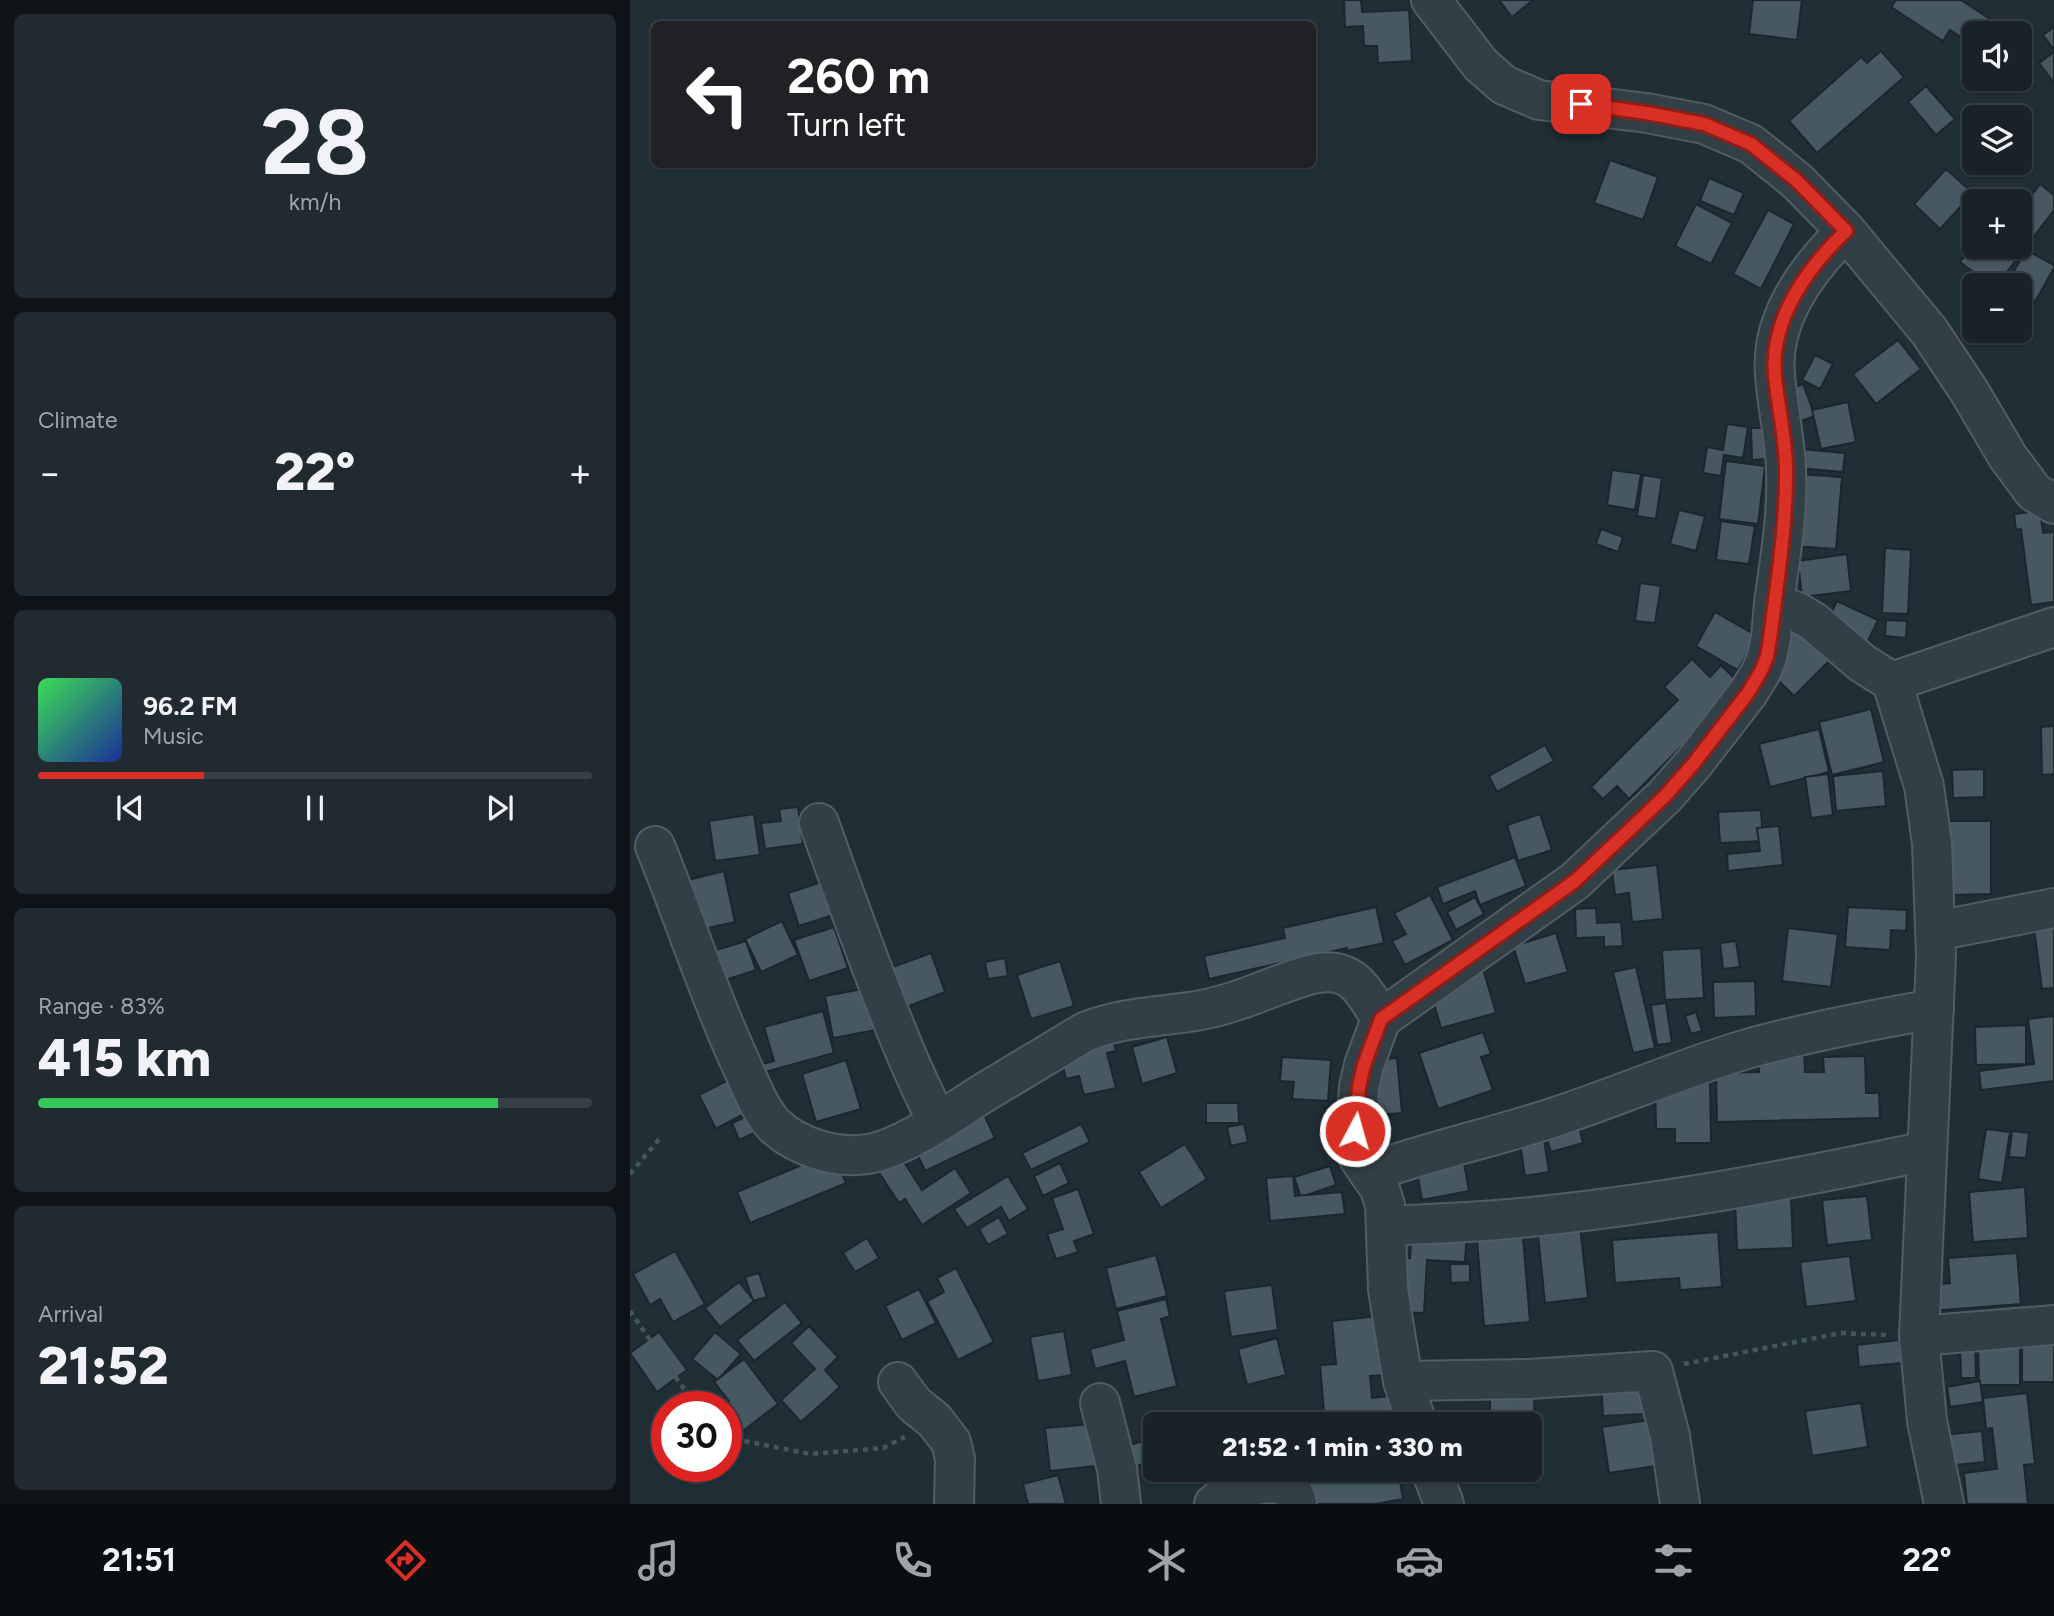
<!DOCTYPE html>
<html lang="en">
<head>
<meta charset="utf-8">
<style>
	body { margin:0; font-family:Figtree,sans-serif; background:#212a30; color:#f1f3f6; height:100vh; display:flex; flex-direction:column; font-size:26px; white-space:nowrap }
	* { box-sizing:border-box; margin:0 }
	p { font-size:23px; color:#9fa4a8 }
	.icon { flex:none; width:38px; height:38px; fill:none; stroke:currentColor; stroke-width:2; stroke-linecap:round; stroke-linejoin:round }
	.map { position:relative; flex:1; overflow:hidden }
	.panel { display:flex; flex-direction:column; gap:14px; padding:14px; background:#0d1316; width:630px }
	.panel>* { flex:none }
	.hud { position:absolute; left:21px; top:21px; width:665px; height:147px; border-radius:10px; box-shadow:0 2px 5px #0004,0 0 0 2px #363f45; background:#202124; color:#fff; overflow:hidden }
	.fabs { position:absolute; left:1332px; top:21px; display:grid; gap:14px }
	.fabs a { display:grid; place-items:center; width:70px; height:70px; border-radius:10px; background:#182228; box-shadow:0 2px 5px #0004,0 0 0 2px #363f45; font-size:35px }
	.speed { position:absolute; left:21px; top:1391px; display:flex; gap:14px; font-size:35px; font-weight:700; text-align:center }
	.speed>* { display:grid; place-content:center; width:91px; height:91px; border-radius:50%; background:#182228; box-shadow:0 2px 5px #0004,0 0 0 2px #363f45; line-height:1 }
	.speed .limit { border:10px solid #d22; background:#fff; color:#111 }
	.pin { position:absolute; display:grid; place-items:center; width:60px; height:60px; color:#fff; margin:-30px; border-radius:14px; box-shadow:0 4px 10px #0006 }
	.me { position:absolute; width:77px; margin:-38px; rotate:6deg; stroke-linejoin:round; filter:drop-shadow(0 0 5px #0008) }
	.turn { display:flex; align-items:center; gap:24px; height:147px; padding:0 21px; font-size:32px }
	.turn .icon { width:91px; height:91px; stroke-width:2.5 }
	.turn b { display:block; font-size:49px; line-height:60px }
	.big { font-size:52px; font-weight:800; line-height:1.1 }
	.panel .card { flex:1; display:flex; flex-direction:column; justify-content:center; gap:10px; min-width:0; padding:0 24px; border-radius:10px; background:#212a30 }
	.panel .dial { align-items:center; gap:0 }
	.dial b { font-size:91px; line-height:1 }
	.song { display:flex; align-items:center; gap:21px }
	.cover { width:84px; height:84px; border-radius:10px; background:linear-gradient(135deg,hsl(130 70% 55%),hsl(230 70% 35%)) }
	.played { height:7px; border-radius:4px; background:linear-gradient(90deg,#d93025 30%,#363f45 30%) }
	.keys { display:flex; justify-content:space-around; direction:ltr }
	.heat { display:flex; justify-content:space-between; align-items:center; font-size:38px; direction:ltr }
	.charge { height:10px; border-radius:5px; background:linear-gradient(90deg,#34c759 83%,#363f45 0) }
	.trip { position:absolute; left:513px; top:1412px; width:399px; height:70px; border-radius:10px; background:#182228; box-shadow:0 2px 5px #0004,0 0 0 2px #363f45; font-weight:800; line-height:70px; text-align:center }
	.dock { display:flex; height:112px; justify-content:space-around; align-items:center; background:#0a0e10; color:#9fa4a8 }
	.dock .icon { width:49px; height:49px }
	.dock .selected { color:#d93025 }
	.dock b { font-size:32px; color:#f1f3f6 }
	main { display:flex; flex:1; min-height:0 }
	.map>svg:first-child { display:block }
	.building { fill:#485862; stroke:#1b262d; stroke-width:2 }
	.lines { fill:none; stroke-linecap:round; stroke-linejoin:round }
	.minor-casing { stroke:#515d65; stroke-width:42 }
	.path { stroke:#435857; stroke-width:4.5; stroke-dasharray:5 5; stroke-linecap:butt }
	.minor { stroke:#333f47; stroke-width:38 }
	.route-casing { stroke:#8d1f18; stroke-width:18 }
	.route { stroke:#d93025; stroke-width:12 }
</style>
</head>
<body>
<main>
<section class="panel">
<div class="card dial"><b>28</b><p>km/h</p></div>
<div class="card"><p>Climate</p>
<div class="heat"><a>−</a><b class="big">22°</b><a>+</a></div>
</div>
<div class="card">
<div class="song"><i class="cover"></i><div><b>96.2 FM</b><p>Music</p></div></div>
<div class="played"></div>
<div class="keys"><svg class="icon" aria-label="previous" viewBox="0 0 24 24"><path d="M18 5L8 12l10 7zM5 5v14"/></svg><svg class="icon" aria-label="pause" viewBox="0 0 24 24"><path d="M8 5v14M16 5v14"/></svg><svg class="icon" aria-label="next" viewBox="0 0 24 24"><path d="M6 5l10 7-10 7zM19 5v14"/></svg></div>
</div>
<div class="card"><p>Range · 83%</p><b class="big">415 km</b><div class="charge"></div></div>
<div class="card"><p>Arrival</p><b class="big">21:52</b></div>
</section>
<div class="map">
<svg width="1424" height="1504" viewBox="0 0 1424 1504">
	<rect width="100%" height="100%" fill="#202e36"/>
	<g class="building">
		<path d="M714,0h17l1,12 47,-2 3,51 -34,2 -1,-17h-13l-1,-20 -18,1z"/>
		<path d="M869,0h34l-21,17z"/>
		<path d="M1123,0h49l-5,40 -48,-6z"/>
		<path d="M1266,0h65l47,31 -2,2h-32v13l-24,-16 -7,11 -52,-34z"/>
		<path d="M1424,27v23l-11,-15z"/>
		<path d="M1251,51l23,26 -87,76 -28,-32 72,-64 6,6z"/>
		<path d="M1424,52v31l-15,-20z"/>
		<path d="M1296,86l29,33 -19,16 -28,-33z"/>
		<path d="M980,160l48,17 -15,43 -49,-17z"/>
		<path d="M1316,169l27,24 -33,36 -26,-25z"/>
		<path d="M1079,178l35,15 -10,22 -34,-14z"/>
		<path d="M1410,184l14,11v15l-57,75h-17l4,-5 -24,-18 14,-19v4h46v-36z"/>
		<path d="M1066,204l36,19 -21,41 -36,-18z"/>
		<path d="M1138,210l26,14 -33,65 -28,-15z"/>
		<path d="M1396,250l28,15v3l-22,39 -12,-7v-15h-14z"/>
		<path d="M1268,340l23,29 -45,35 -23,-30z"/>
		<path d="M1185,355l18,9 -13,25 -18,-9z"/>
		<path d="M1173,384l12,32 -23,8 -11,-32z"/>
		<path d="M1218,402l8,40 -35,7 -9,-39z"/>
		<path d="M1097,424l21,3 -5,31 -19,-3 -3,21 -18,-3 4,-26 16,3z"/>
		<path d="M1121,428h14l1,31 -14,1z"/>
		<path d="M1170,449l45,4 -2,19 -45,-4z"/>
		<path d="M1096,461l39,5 -7,58 -39,-5z"/>
		<path d="M982,470l29,4 -6,36 -28,-5z"/>
		<path d="M1167,474l45,3 -6,72 -44,-3z"/>
		<path d="M1013,475l19,3 -6,41 -19,-3z"/>
		<path d="M1049,510l26,6 -9,35 -26,-7z"/>
		<path d="M1410,511l3,22 11,-1v70l-23,3 -10,-76 -5,1 -2,-16z"/>
		<path d="M1091,521l34,5 -6,38 -33,-4z"/>
		<path d="M971,529l22,8 -5,15 -22,-8z"/>
		<path d="M1255,548l26,2 -3,64 -26,-1z"/>
		<path d="M1217,554l4,37 -49,6 -4,-36z"/>
		<path d="M1010,583l21,3 -6,37 -20,-2z"/>
		<path d="M1207,601l41,19 -11,23 -41,-19z"/>
		<path d="M1085,612l42,24 -19,34 -42,-24z"/>
		<path d="M1167,616l38,39 -41,41 -39,-39z"/>
		<path d="M1256,620l21,1 -1,17 -21,-2z"/>
		<path d="M1062,659l18,18 11,-12 21,21 -113,113 -12,-13 -14,13 -12,-12 87,-87 -14,-13z"/>
		<path d="M1241,709l13,53 -52,13 -13,-53z"/>
		<path d="M1424,726v48l-12,1 -1,-48z"/>
		<path d="M1189,729l10,43 -59,15 -11,-43z"/>
		<path d="M915,745l9,16 -57,31 -8,-16z"/>
		<path d="M1354,769v28l-31,1 -1,-28z"/>
		<path d="M1253,771l3,35 -50,5 -3,-35z"/>
		<path d="M1198,774l5,41 -22,3 -6,-41z"/>
		<path d="M168,807l5,37 -38,5 -4,-26 20,-2 -2,-12z"/>
		<path d="M1131,810l2,31 -43,2 -2,-31z"/>
		<path d="M124,814l6,41 -45,6 -6,-40z"/>
		<path d="M910,814l12,36 -34,11 -11,-36z"/>
		<path d="M1319,821h42v73l-41,1z"/>
		<path d="M1149,826l4,39 -55,6 -1,-17 33,-3 -3,-23z"/>
		<path d="M885,857l11,29 -46,19 -5,-14 -32,13 -6,-17z"/>
		<path d="M1027,865l6,54 -31,3 -3,-29 -14,2 -3,-25z"/>
		<path d="M94,871l11,51 -36,8 -11,-50z"/>
		<path d="M201,879l11,33 -43,14 -11,-33z"/>
		<path d="M800,895l23,45 -48,25 -13,-24 14,-7 -12,-21z"/>
		<path d="M845,897l9,17 -28,16 -9,-18z"/>
		<path d="M746,907l8,36 -37,8v-3l-138,31 -5,-23 81,-18 -2,-10z"/>
		<path d="M1218,907l59,3 -1,21 -15,-1 -1,20 -45,-3z"/>
		<path d="M966,908l1,15 24,-1 2,24 -19,1v-10l-28,1 -1,-29z"/>
		<path d="M1424,911v77l-12,1 -10,-76z"/>
		<path d="M152,921l16,34 -37,17 -16,-33z"/>
		<path d="M204,927l14,41 -39,13 -15,-41z"/>
		<path d="M1158,928l50,6 -7,53 -49,-6z"/>
		<path d="M926,933l12,39 -43,12 -12,-38z"/>
		<path d="M116,941l10,29 -40,13 -10,-30z"/>
		<path d="M1106,941l4,26 -17,2 -3,-26z"/>
		<path d="M1071,948l3,50 -39,2 -3,-50z"/>
		<path d="M301,953l14,39 -44,17 -14,-40z"/>
		<path d="M849,955l17,58 -55,15 -10,-35z"/>
		<path d="M375,958l3,18 -20,3 -3,-17z"/>
		<path d="M430,961l14,45 -43,13 -14,-44z"/>
		<path d="M1006,967l19,81 -22,5 -20,-81z"/>
		<path d="M1125,981l1,35 -42,2 -1,-36z"/>
		<path d="M243,987l8,42 -48,9 -8,-42z"/>
		<path d="M1036,1003l6,40 -15,2 -6,-40z"/>
		<path d="M193,1011l11,42 -73,20 -2,-8 15,-4 -10,-34z"/>
		<path d="M1066,1012l6,19 -11,3 -6,-18z"/>
		<path d="M1424,1016v65l-73,9 -2,-19 55,-7 -6,-45z"/>
		<path d="M479,1022l7,29 -9,2 9,35 -32,7 -5,-19 -13,3 -6,-24z"/>
		<path d="M1396,1025v39l-50,1 -1,-38z"/>
		<path d="M853,1032l8,22 -10,3 12,33 -55,19 -19,-56z"/>
		<path d="M537,1037l10,36 -35,11 -10,-37z"/>
		<path d="M1174,1046l1,26h19l-1,-15 42,-1 1,37h13l1,25 -163,4 -1,-49 43,-1 -1,-25z"/>
		<path d="M652,1057l49,3 -3,41 -36,-2 2,-17 -14,-1z"/>
		<path d="M767,1058l5,55 -37,3 -4,-55z"/>
		<path d="M216,1060l15,49 -45,13 -14,-48z"/>
		<path d="M104,1077l17,33 -35,19 -17,-34z"/>
		<path d="M1080,1078l1,65h-36v-14h-19l-1,-50z"/>
		<path d="M348,1102l17,36 -70,33 -17,-37z"/>
		<path d="M576,1103h32l1,20h-33z"/>
		<path d="M122,1114l7,17 -20,9 -7,-17z"/>
		<path d="M451,1124l9,18 -59,28 -9,-17z"/>
		<path d="M614,1124l4,18 -17,4 -4,-19z"/>
		<path d="M949,1127l4,16 -32,9 -5,-17z"/>
		<path d="M1356,1129l24,3 -8,51 -24,-4z"/>
		<path d="M1382,1131l17,2 -3,25 -17,-1z"/>
		<path d="M913,1133l6,39 -24,4 -6,-39z"/>
		<path d="M830,1141l9,50 -47,9 -9,-50z"/>
		<path d="M555,1144l22,35 -46,29 -22,-36z"/>
		<path d="M267,1151l25,39 33,-22 16,25 -49,32 -17,-26 -6,4 -25,-38z"/>
		<path d="M203,1152l13,31 -96,40 -13,-31z"/>
		<path d="M430,1163l9,20 -26,13 -9,-20z"/>
		<path d="M700,1166l6,19 -35,12 -7,-20z"/>
		<path d="M378,1176l20,33 -19,12 -8,-14 -34,21 -13,-19z"/>
		<path d="M663,1176l2,20 47,-4 3,22 -75,7 -4,-43z"/>
		<path d="M1395,1187l3,51 -55,4 -4,-50z"/>
		<path d="M448,1189l16,45 -20,7 4,11 -22,7 -9,-25 16,-5 -11,-31z"/>
		<path d="M1161,1196l2,52 -56,2 -2,-52z"/>
		<path d="M1237,1196l5,44 -45,5 -5,-45z"/>
		<path d="M949,1216l9,82 -43,5 -7,-68z"/>
		<path d="M369,1217l9,17 -20,11 -9,-16z"/>
		<path d="M782,1227l55,3 -2,32 -38,-2 -3,53 -27,-1 3,-54h10z"/>
		<path d="M1088,1232l4,55 -42,3 -1,-12 -64,5 -3,-43z"/>
		<path d="M893,1237l7,85 -46,4 -7,-86z"/>
		<path d="M237,1238l12,20 -24,14 -12,-19z"/>
		<path d="M45,1251l30,53 -32,18 -13,-23 -10,6 -17,-31z"/>
		<path d="M1387,1253l4,51 -90,7 -2,-26 21,-2 -2,-25z"/>
		<path d="M526,1255l11,41 -51,13 -10,-41z"/>
		<path d="M1220,1256l6,45 -50,6 -6,-45z"/>
		<path d="M820,1264h20v18l-19,1z"/>
		<path d="M326,1268l38,74 -36,18 -31,-59 17,-9 -7,-14z"/>
		<path d="M129,1273l8,24 -14,4 -8,-24z"/>
		<path d="M109,1282l15,19 -34,26 -15,-19z"/>
		<path d="M642,1285l6,45 -47,7 -7,-46z"/>
		<path d="M289,1289l17,34 -34,17 -17,-34z"/>
		<path d="M536,1299l4,17 -9,3 16,67 -43,11 -9,-36 -30,8 -5,-20 34,-9 -7,-29z"/>
		<path d="M155,1302l17,21 -48,38 -17,-21z"/>
		<path d="M749,1316l5,59 -14,1 2,22 18,-2 3,28h-96l-1,-10 28,-2 -4,-47 16,-1 -4,-43z"/>
		<path d="M179,1326l29,31 -13,13 15,17 -39,35 -20,-22 34,-31 -24,-26z"/>
		<path d="M434,1331l8,44 -34,6 -8,-44z"/>
		<path d="M29,1332l28,38 -30,22 -27,-39z"/>
		<path d="M85,1332l26,22 -23,26 -26,-21z"/>
		<rect x="1392" y="1335" width="32" height="47"/>
		<path d="M647,1338l9,37 -39,10 -9,-36z"/>
		<path d="M1390,1339v46h-41l-1,-45z"/>
		<path d="M1269,1340l3,23 -43,4 -2,-22z"/>
		<path d="M1345,1342l1,36h-15l-1,-35z"/>
		<path d="M114,1359l34,45 -39,30 -13,-17v-10h-5l8,-6 -15,-19z"/>
		<path d="M1011,1378l2,36 -40,2 -2,-36z"/>
		<path d="M1350,1381l3,21 -33,5 -3,-20z"/>
		<path d="M1397,1393l8,71 -11,1 4,39h-61l-3,-31 33,-4 -5,-41 -6,1 -3,-31z"/>
		<path d="M904,1398l2,49h-6v-23h-40v-25z"/>
		<path d="M1231,1403l7,44 -56,9 -7,-45z"/>
		<path d="M851,1415l1,9h-51v-5z"/>
		<path d="M1026,1419l6,46 -53,8 -7,-46z"/>
		<path d="M462,1424l4,42 -46,5 -5,-43z"/>
		<path d="M1352,1431l3,31 -40,4 -3,-31z"/>
		<path d="M525,1437v23l-21,7 -7,-21z"/>
		<path d="M669,1470h85l1,8 14,-2 4,23 -28,5h-70z"/>
		<path d="M428,1475l8,29h-38l-5,-20z"/>
	</g>
	<g class="lines">
		<g class="minor-casing">
			<g id="minor">
				<path d="M801,0l50,65 23,20 35,15 108,13 57,11 47,20 46,37 49,50 83,100 40,60 39,66 26,35 20,12"/>
				<path d="M1216,231c-38,37 -76,87 -71,143 2,32 10,63 11,96 2,44 -6,89 -12,133l25,10 15,9 48,41 30,19 32,104 8,58 4,112 -17,380 8,85 17,83"/>
				<path d="M1262,682l162,-55"/>
				<path d="M189,823c21,59 42,118 65,176 16,42 33,83 54,123"/>
				<path d="M25,846c30,73 53,147 86,218 9,19 18,45 33,61 23,22 62,34 94,29 36,-6 85,-42 117,-62 33,-20 67,-40 100,-60 34,-14 69,-15 104,-20 31,-4 59,-15 87,-26 21,-7 45,-19 67,-11 18,6 29,30 38,44"/>
				<path d="M1306,931l118,-23"/>
				<path d="M739,1173c60,-22 122,-35 183,-55 65,-21 128,-49 195,-69 61,-17 124,-29 187,-40"/>
				<path d="M756,1226c37,-2 74,-3 111,-6 145,-12 288,-39 429,-69"/>
				<path d="M1289,1336l135,-11"/>
				<path d="M773,1381l126,-2 124,-8 17,65 10,68"/>
				<path d="M268,1382l16,22 20,16 17,22 4,17 -1,45"/>
				<path d="M470,1403l17,66 4,35"/>
				<path d="M787,1424l-14,-43 -10,-60 -5,-32 -3,-84 -5,-16 -21,-31 -4,-12 4,-59 5,-22 17,-46 194,-138 90,-85 29,-33 54,-70 13,-21 6,-15 4,-19 3,-35"/>
				<path d="M801,1470l13,34"/>
				<path d="M584,1504c16,-13 65,-33 79,-11 3,3 3,7 4,11"/>
			</g>
		</g>
		<g class="path">
			<path d="M0,1174l30,-36"/>
			<path d="M0,1311l54,78 16,18"/>
			<path d="M1054,1364l157,-31 45,2"/>
			<path d="M96,1435l3,3 81,16 73,-6 22,-11"/>
		</g>
		<use href="#minor" class="minor"/>
	</g>
	<g class="lines">
		<g class="route-casing">
			<path id="route" d="M725,1131l4,-44 5,-22 17,-46 194,-138 50,-47 40,-38 29,-33 54,-70 13,-22 6,-14c4,-21 6,-43 9,-64 5,-39 10,-78 10,-117 1,-34 -8,-67 -11,-101 -5,-56 33,-108 71,-144l-49,-50 -46,-37 -47,-20 -57,-11 -66,-9"/>
		</g>
		<use href="#route" class="route"/>
	</g>
</svg>
<div class="fabs">
<a><svg class="icon" aria-label="sound" viewBox="0 0 24 24"><path d="M4 9h4l5-4v14l-5-4H4zM17 9q2 3 0 6"/></svg></a>
<a><svg class="icon" aria-label="layers" viewBox="0 0 24 24"><path d="M12 4l9 5-9 5-9-5zM3 14l9 5 9-5"/></svg></a>
<a>+</a>
<a>−</a>
</div>
<div class="speed"><div class="limit">30</div></div>
<div class="pin" style="left:951px;top:104px;background:#d93025"><svg class="icon" aria-label="arrive" viewBox="0 0 24 24"><path d="M6 21V4h12l-3 4 3 4H6"/></svg></div>
<svg class="me" style="left:725px;top:1131px" viewBox="-20 -20 40 40"><circle r="17" fill="#d93025" stroke="#fff" stroke-width="3"/><path d="M0-11L8 9 0 5-8 9z" fill="#fff"/></svg>
<div class="trip">21:52 · 1 min · 330 m</div>
<div class="hud">
<div class="turn"><svg class="icon" aria-label="left" viewBox="0 0 24 24"><path d="M17 20v-9H6M10 6l-5 5 5 5"/></svg><div><b>260 m</b>Turn left</div></div>
</div>
</div>
</main>
<nav class="dock">
<b>21:51</b>
<svg class="icon selected" aria-label="directions" viewBox="0 0 24 24"><path d="M12 3l9 9-9 9-9-9zM9 14v-3h6M13 9l2 2-2 2"/></svg>
<svg class="icon" aria-label="music" viewBox="0 0 24 24"><path d="M9 18V5l10-2v13"/><circle cx="6" cy="18" r="3"/><circle cx="16" cy="16" r="3"/></svg>
<svg class="icon" aria-label="phone" viewBox="0 0 24 24"><path d="M5 4h4l2 5-3 2q2 4 5 5l2-3 5 2v4C11 20 4 13 5 4z"/></svg>
<svg class="icon" aria-label="climate" viewBox="0 0 24 24"><path d="M12 3v18M4 7l16 10M4 17L20 7"/></svg>
<svg class="icon" aria-label="car" viewBox="0 0 24 24"><path d="M5 17H2v-5l4-1 3-4h7l3 4 3 1v5h-3M9 17h6M6 11h13"/><circle cx="7" cy="17" r="2"/><circle cx="17" cy="17" r="2"/></svg>
<svg class="icon" aria-label="filters" viewBox="0 0 24 24"><path d="M4 7h16M4 17h16"/><circle cx="9" cy="7" r="2"/><circle cx="15" cy="17" r="2"/></svg>
<b>22°</b>
</nav>
</body>
</html>
